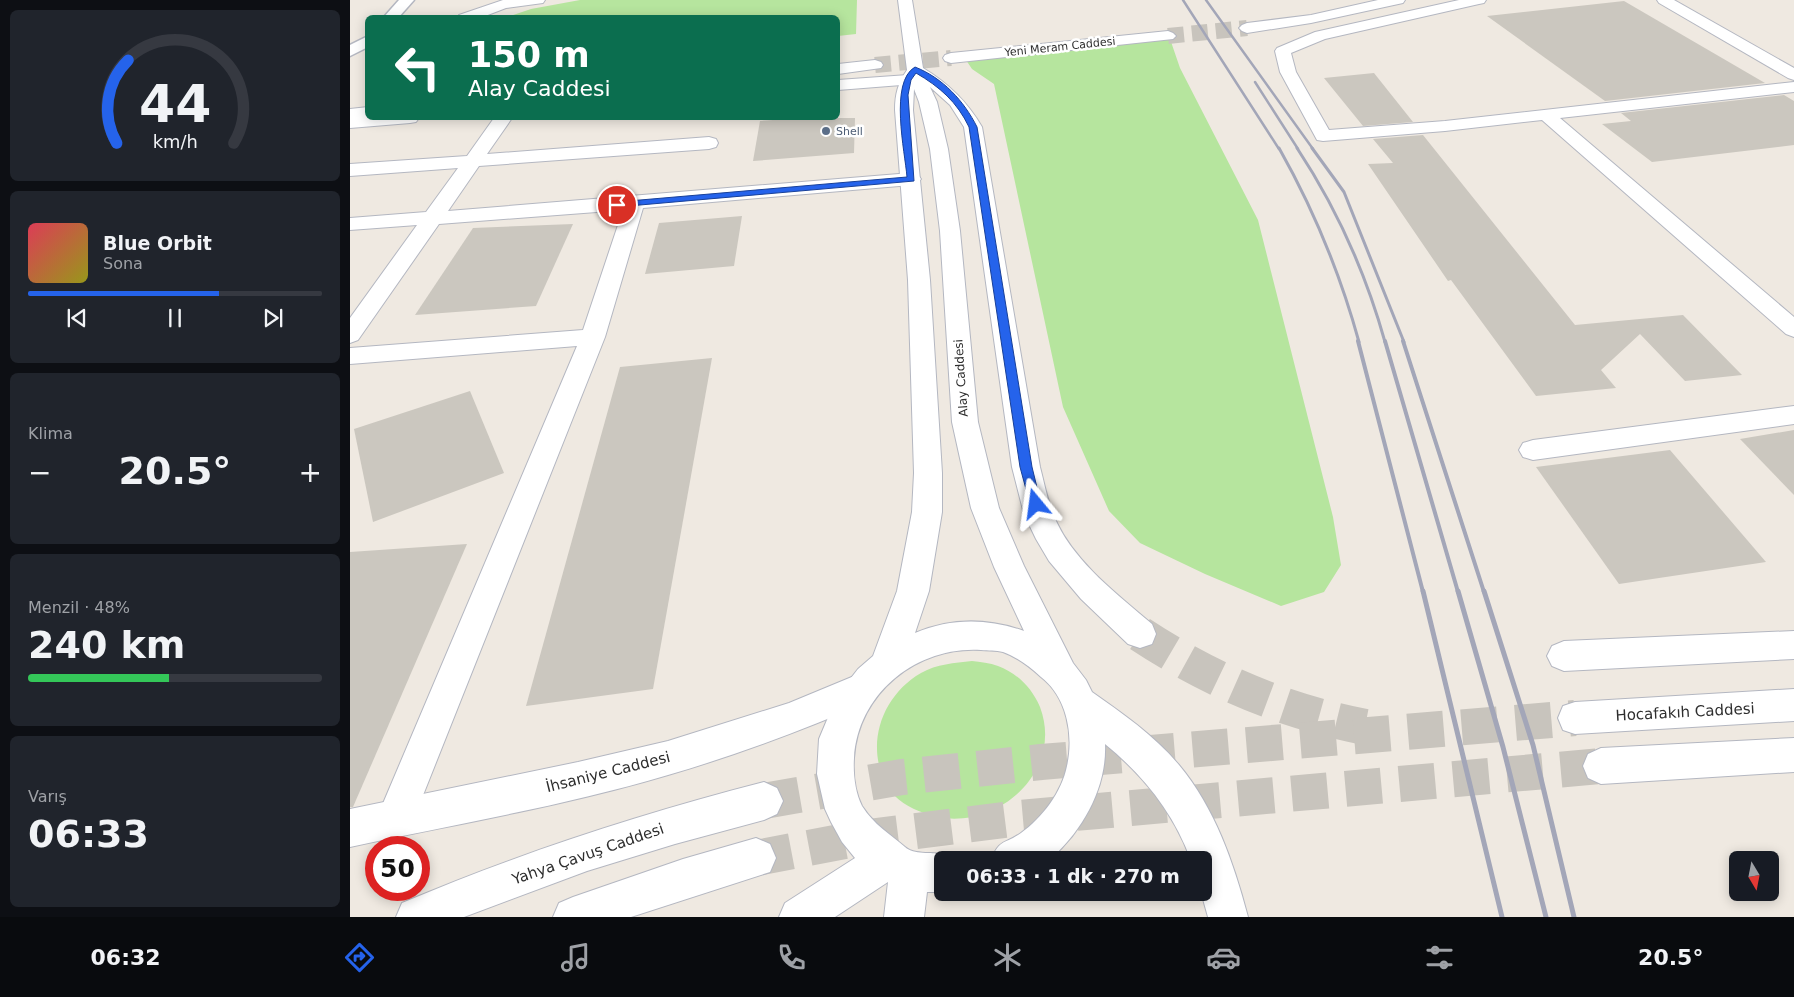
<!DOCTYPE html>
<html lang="tr">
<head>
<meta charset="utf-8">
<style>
	body { margin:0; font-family:"DejaVu Sans",sans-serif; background:#20242c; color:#f1f3f6; height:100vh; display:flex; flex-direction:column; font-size:19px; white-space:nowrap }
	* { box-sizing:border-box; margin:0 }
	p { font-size:16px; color:#9ea1a6 }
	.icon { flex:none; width:28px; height:28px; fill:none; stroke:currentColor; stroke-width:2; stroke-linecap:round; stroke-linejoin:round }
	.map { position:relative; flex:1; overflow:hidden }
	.sheet { display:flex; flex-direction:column; gap:10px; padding:10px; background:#0d0f14; width:350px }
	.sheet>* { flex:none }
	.guide { position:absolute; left:15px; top:15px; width:475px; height:105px; border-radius:8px; box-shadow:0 2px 12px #0003; background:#0b6e4f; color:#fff; overflow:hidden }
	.needle { width:32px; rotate:170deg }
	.controls { position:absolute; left:1379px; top:851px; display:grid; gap:10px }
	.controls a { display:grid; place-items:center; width:50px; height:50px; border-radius:8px; background:#171b24; box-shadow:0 2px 12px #0003; font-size:25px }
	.speed { position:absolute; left:15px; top:836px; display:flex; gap:10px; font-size:25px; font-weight:700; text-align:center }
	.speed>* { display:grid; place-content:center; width:65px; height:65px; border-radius:50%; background:#171b24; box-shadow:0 2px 12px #0003; line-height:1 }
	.speed .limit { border:8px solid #d22; background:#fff; color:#111 }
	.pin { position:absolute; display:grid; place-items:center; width:42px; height:42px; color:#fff; margin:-21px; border:2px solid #fff; border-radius:50%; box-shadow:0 1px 5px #0007 }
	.me { position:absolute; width:55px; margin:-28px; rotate:344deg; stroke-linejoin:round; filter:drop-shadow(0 0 4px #0008) }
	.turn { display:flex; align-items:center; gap:18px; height:105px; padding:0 20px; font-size:22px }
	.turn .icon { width:65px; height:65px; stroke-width:2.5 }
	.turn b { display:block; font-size:35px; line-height:42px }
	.big { font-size:38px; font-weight:700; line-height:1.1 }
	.sheet .widget { flex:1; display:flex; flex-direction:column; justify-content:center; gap:8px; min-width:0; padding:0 18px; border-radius:8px; background:#20242c }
	.sheet .dial { align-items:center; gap:0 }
	.dial svg { height:130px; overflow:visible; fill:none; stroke:#363941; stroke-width:7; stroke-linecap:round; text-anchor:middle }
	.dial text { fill:#f1f3f6; stroke:none }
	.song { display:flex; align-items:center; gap:15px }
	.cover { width:60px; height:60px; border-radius:8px; background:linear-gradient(135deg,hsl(350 70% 55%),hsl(60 70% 35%)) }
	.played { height:5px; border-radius:2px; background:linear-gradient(90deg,#2563eb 65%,#363941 65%) }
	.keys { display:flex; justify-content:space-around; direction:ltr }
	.heat { display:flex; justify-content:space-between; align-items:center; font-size:28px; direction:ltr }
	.charge { height:8px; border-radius:4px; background:linear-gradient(90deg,#34c759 48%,#363941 0) }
	.trip { position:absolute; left:584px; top:851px; width:278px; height:50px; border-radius:8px; background:#171b24; box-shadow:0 2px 12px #0003; font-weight:700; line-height:50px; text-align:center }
	.tab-bar { display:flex; height:80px; justify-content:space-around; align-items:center; background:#090b0e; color:#9ea1a6 }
	.tab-bar .icon { width:35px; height:35px }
	.tab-bar .current { color:#2563eb }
	.tab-bar b { font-size:22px; color:#f1f3f6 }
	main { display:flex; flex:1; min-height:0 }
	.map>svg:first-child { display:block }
	.green { fill:#b6e59e }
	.building { fill:#cbc7bf }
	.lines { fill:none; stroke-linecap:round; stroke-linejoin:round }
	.secondary-tunnel-far1 { stroke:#c8c4bd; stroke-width:16; stroke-dasharray:16 8; stroke-linecap:butt }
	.secondary-tunnel { stroke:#c8c4bd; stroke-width:36; stroke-dasharray:36 18; stroke-linecap:butt }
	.service-casing { stroke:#b4b7c1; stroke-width:3 }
	.minor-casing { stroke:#b4b7c1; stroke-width:2 }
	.tertiary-casing { stroke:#b4b7c1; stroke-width:2 }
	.secondary-casing { stroke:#b4b7c1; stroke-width:2 }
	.service { fill:#fff; fill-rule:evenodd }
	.minor { fill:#fff; fill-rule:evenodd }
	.tertiary { fill:#fff; fill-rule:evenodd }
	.secondary { fill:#fff; fill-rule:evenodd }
	.rail-far3 { stroke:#a3a6b8; stroke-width:2.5 }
	.rail-far2 { stroke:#a3a6b8; stroke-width:3 }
	.rail-far1 { stroke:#a3a6b8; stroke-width:4 }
	.rail { stroke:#a3a6b8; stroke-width:5 }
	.route { fill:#2563eb; stroke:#184099 }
	.service-dot { fill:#5c6f8a; stroke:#fff; stroke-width:2 }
	.labels { text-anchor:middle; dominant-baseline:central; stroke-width:5; stroke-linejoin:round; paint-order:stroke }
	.far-street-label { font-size:11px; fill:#2e2e2e; stroke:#fff }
	.far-service-label { font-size:11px; fill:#4e5e75; stroke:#fff; text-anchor:start }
	.street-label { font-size:12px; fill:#2e2e2e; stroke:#fff }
	.near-street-label { font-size:15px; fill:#2e2e2e; stroke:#fff }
</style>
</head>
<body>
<main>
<section class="sheet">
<div class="widget dial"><svg viewBox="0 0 100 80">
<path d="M14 69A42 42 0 1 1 86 69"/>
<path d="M14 69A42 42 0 0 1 21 18" stroke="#2563eb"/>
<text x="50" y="56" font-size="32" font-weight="700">44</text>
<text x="50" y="72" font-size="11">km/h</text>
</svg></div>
<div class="widget">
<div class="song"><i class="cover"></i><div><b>Blue Orbit</b><p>Sona</p></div></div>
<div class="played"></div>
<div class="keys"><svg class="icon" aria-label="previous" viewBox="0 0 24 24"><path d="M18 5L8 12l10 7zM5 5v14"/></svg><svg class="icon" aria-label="pause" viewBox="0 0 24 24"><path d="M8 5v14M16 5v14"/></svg><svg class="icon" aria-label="next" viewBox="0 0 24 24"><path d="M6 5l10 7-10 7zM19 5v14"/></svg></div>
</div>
<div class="widget"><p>Klima</p>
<div class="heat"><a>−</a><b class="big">20.5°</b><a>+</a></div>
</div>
<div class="widget"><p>Menzil · 48%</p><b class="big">240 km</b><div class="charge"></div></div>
<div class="widget"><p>Varış</p><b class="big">06:33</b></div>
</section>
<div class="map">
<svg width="1444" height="917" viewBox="0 0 1444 917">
	<rect width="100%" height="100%" fill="#efe9e1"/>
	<g class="green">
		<path d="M230,0h277l-1,34 -18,2v-18l-331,-1 24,-8z"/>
		<path d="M818,33l12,35 78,152 75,297 8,48 -17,27 -43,14 -76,-32 -65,-31 -31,-32 -46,-104 -69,-323 -22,-15 -6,-9z"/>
		<path d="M622,661c8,1 18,2 26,5 19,7 34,22 42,41 26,69 -52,131 -116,106 -14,-5 -29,-13 -36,-26 -24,-40 -7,-91 33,-114 16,-9 33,-10 51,-12z"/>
	</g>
	<g class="building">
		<path d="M1274,1l141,82 -160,18 -118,-85z"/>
		<path d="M1024,73l39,49 -50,4 -39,-48z"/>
		<path d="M1434,95l10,6v44l-142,17 -50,-38 29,-3 -10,-8z"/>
		<path d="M452,118h53l-1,35 -101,8 7,-40z"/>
		<path d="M1073,135l152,190 108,-10 59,60 -57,6 -45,-47 -39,36 15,18 -80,8 -85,-116 -3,1 -80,-117 25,-1 -20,-24z"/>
		<path d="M392,216l-8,50 -89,8 14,-51z"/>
		<path d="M223,224l-37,82 -121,9 58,-87z"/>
		<path d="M362,358l-59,331 -127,17 94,-339z"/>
		<path d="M120,391l34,82 -131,49 -19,-93z"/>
		<path d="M1444,430v65l-54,-56z"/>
		<path d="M1320,450l96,112 -147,22 -83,-117z"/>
		<path d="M117,544l-114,263h-3v-255z"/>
	</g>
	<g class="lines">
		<g class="secondary-tunnel-far1">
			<path d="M818,36l79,-8"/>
			<path d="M525,65l76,-7"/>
		</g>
		<g class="secondary-tunnel">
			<path d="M790,634c70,46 143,77 225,93"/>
			<path d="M414,801l138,-24 139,-15 534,-44"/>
			<path d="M406,858l105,-20 159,-20 581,-52"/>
		</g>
		<g class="service-casing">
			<g id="service">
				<path d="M49,0h15l-16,18h-15z"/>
				<path d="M18,36v11l-18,9v-11z"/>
			</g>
		</g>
		<g class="minor-casing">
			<g id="minor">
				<path d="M153,0h42l-2,3 -37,5 -26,10h-23l2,-3z"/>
				<path d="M1109,0h27l-2,3 -5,1 -154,35 -34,14 5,19 33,58 116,-9 349,-39v10l-234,26 234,199v20l-8,-3 -244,-214 -97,11 -122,10 -6,-1 -37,-68 -5,-21 2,-3 38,-16z"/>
				<path d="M1307,0h17l120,68v12l-6,-2 -129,-75z"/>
				<path d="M144,118h18l-25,36 222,-17 7,2 2,4 -2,4 -7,2 -230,17 -31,45 463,-38 7,2 3,4 -3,4 -7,2 -268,23 -38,129 -197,496 -13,6 -13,-6 -6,-13 201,-474 -227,18v-16l233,-18 40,-120 -184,14 -81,116 -8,3v-25l67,-93 -67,5v-12l76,-6 32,-44 -108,8v-12l117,-8z"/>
				<path d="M1444,406v18l-261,36 -10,-3 -4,-7 4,-7 10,-3z"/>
				<path d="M1444,631v28l-230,12 -12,-5 -5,-10 5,-10 12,-5z"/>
			</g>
		</g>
		<g class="tertiary-casing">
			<g id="tertiary">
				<path d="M558,75l6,1 2,4 -2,4 -76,6v-10z"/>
				<path d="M18,116v2h51l-3,4 -6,1 -60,5v-10z"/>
				<path d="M509,674l12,5 5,11 -5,11c-66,28 -134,54 -203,74 -104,31 -212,49 -318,72v-38l228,-47 90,-21 121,-38z"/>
			</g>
		</g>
		<g class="secondary-casing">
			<g id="secondary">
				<path d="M548,0h14l11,68c25,15 44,33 59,59l58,340c5,19 8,38 17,56 19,40 61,72 95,101l4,10 -4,10 -12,4 -12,-4 -47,-45 -32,-38 -13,-22 -12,-25 -12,-47 -48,-340 -14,-22 -20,-18 7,15 11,47 12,82 18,191 21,86 25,58 49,97 13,17 6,12c30,21 63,44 87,73 36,43 55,99 69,152h-40l-7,-25 1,-32h-11c-18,-48 -47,-84 -86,-116 2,44 -23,88 -56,116h-58c9,-22 13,-15 30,-27 21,-15 41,-41 46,-67 7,-31 0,-69 -26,-89 -11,-10 -24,-20 -38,-25 -7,-2 -15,-1 -22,-2 -64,-4 -123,43 -127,108 -1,15 1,34 8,48 12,19 28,28 43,41 9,8 26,5 37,7 5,1 9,4 14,6h-14v32h3h-18l-3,25h-40l4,-35 -53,35h-56l6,-14 70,-45 -13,-16 -11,-20 -6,-13 -8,-35 2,-35 18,-43 21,-27 15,-13 24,-65 15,-79 2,-39 -6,-193 -13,-170c0,-16 3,-27 12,-40zM564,89l5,13 11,47 10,82 12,191 19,86 23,59 30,64c-36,-13 -74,-13 -109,2l14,-42 13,-79v-39l-12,-193 -17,-170z"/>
				<path d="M1028,0h27l-2,3 -92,20 -64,10 -5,-2 -3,-3 3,-3 5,-2 64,-8z"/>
				<path d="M818,31l5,2 3,3 -3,3 -222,24 -6,-2 -2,-3 2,-3 6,-2z"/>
				<path d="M525,60l6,2 2,3 -2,3 -43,6v-10z"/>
				<path d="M18,107v10l-18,2v-10z"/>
				<path d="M1444,689v32l-219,13 -12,-4 -5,-12 5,-12 12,-4z"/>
				<path d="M1444,738v34l-193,12 -13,-6 -5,-12 5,-12 13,-6z"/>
				<path d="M414,782l13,6 6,13 -6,13 -13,6 -89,24 -88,27 -123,46h-68l6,-14c118,-50 238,-89 362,-121z"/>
				<path d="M406,838l14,6 6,14 -6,14 -139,45h-78l6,-14 14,-6 110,-38z"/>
			</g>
		</g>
		<use href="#service" class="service"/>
		<use href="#minor" class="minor"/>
		<use href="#tertiary" class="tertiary"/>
		<use href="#secondary" class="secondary"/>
		<g class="rail-far3">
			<path d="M833,0l96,149"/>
			<path d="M856,0l107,149"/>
			<path d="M905,82l43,67"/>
		</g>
		<g class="rail-far2">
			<path d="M929,148c35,62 61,125 80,194"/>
			<path d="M947,148c39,59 69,126 88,194"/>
			<path d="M962,148l32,44 60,150"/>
		</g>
		<g class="rail-far1">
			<path d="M1008,341l65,251"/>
			<path d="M1035,341l73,251"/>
			<path d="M1053,341l81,251"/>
		</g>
		<g class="rail">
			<path d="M1073,591l79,326"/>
			<path d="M1108,591l45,156 43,170"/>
			<path d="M1134,591l49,154 41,172"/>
		</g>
	</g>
	<path class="route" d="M565,67c28,11 49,34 62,60l55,340 9,37 -1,3h-9l-1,-3 -10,-37 -51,-340c-12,-25 -29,-40 -53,-54l-5,7 -3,15 6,86 -297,26 -4,-2 4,-3 290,-25c-2,-25 -18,-95 8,-110z"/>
	<circle class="service-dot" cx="476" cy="131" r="5"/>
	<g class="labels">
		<g class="far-street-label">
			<text transform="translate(710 47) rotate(-6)">Yeni Meram Caddesi</text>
		</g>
		<g class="far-service-label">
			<text x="486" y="131">Shell</text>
		</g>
		<g class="street-label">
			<text transform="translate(611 378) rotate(-94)">Alay Caddesi</text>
		</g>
		<g class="near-street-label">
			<text transform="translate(1335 712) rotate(-3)">Hocafakıh Caddesi</text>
			<text transform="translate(258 772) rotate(-14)">İhsaniye Caddesi</text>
			<text transform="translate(238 854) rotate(-19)">Yahya Çavuş Caddesi</text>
		</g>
	</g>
</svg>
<div class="controls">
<a><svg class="needle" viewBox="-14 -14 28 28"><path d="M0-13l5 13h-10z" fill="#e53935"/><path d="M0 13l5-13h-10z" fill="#9ea1a6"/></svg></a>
</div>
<div class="speed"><div class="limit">50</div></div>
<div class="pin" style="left:267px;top:205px;background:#d93025"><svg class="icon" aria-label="arrive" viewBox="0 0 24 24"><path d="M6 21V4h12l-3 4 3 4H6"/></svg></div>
<svg class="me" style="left:686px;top:504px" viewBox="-20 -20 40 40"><path d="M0-17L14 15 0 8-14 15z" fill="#2563eb" stroke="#fff" stroke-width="4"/></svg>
<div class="trip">06:33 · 1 dk · 270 m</div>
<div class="guide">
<div class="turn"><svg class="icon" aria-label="left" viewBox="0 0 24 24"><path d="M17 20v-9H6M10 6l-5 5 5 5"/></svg><div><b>150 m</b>Alay Caddesi</div></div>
</div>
</div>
</main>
<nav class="tab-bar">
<b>06:32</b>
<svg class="icon current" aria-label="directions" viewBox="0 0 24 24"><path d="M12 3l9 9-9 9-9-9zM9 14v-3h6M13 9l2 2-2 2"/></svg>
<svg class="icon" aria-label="music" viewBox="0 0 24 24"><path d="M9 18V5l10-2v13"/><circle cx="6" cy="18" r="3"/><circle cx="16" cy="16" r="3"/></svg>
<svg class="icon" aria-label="phone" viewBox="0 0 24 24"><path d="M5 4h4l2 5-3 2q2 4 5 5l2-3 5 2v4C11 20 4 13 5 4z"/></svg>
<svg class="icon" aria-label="climate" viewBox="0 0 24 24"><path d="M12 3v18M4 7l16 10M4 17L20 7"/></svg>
<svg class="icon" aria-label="car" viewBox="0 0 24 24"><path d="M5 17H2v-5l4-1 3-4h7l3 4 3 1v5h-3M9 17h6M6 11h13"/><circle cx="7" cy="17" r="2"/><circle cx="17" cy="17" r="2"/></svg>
<svg class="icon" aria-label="filters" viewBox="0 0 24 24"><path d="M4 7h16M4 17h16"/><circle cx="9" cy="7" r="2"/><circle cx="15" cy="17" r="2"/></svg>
<b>20.5°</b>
</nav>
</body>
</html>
